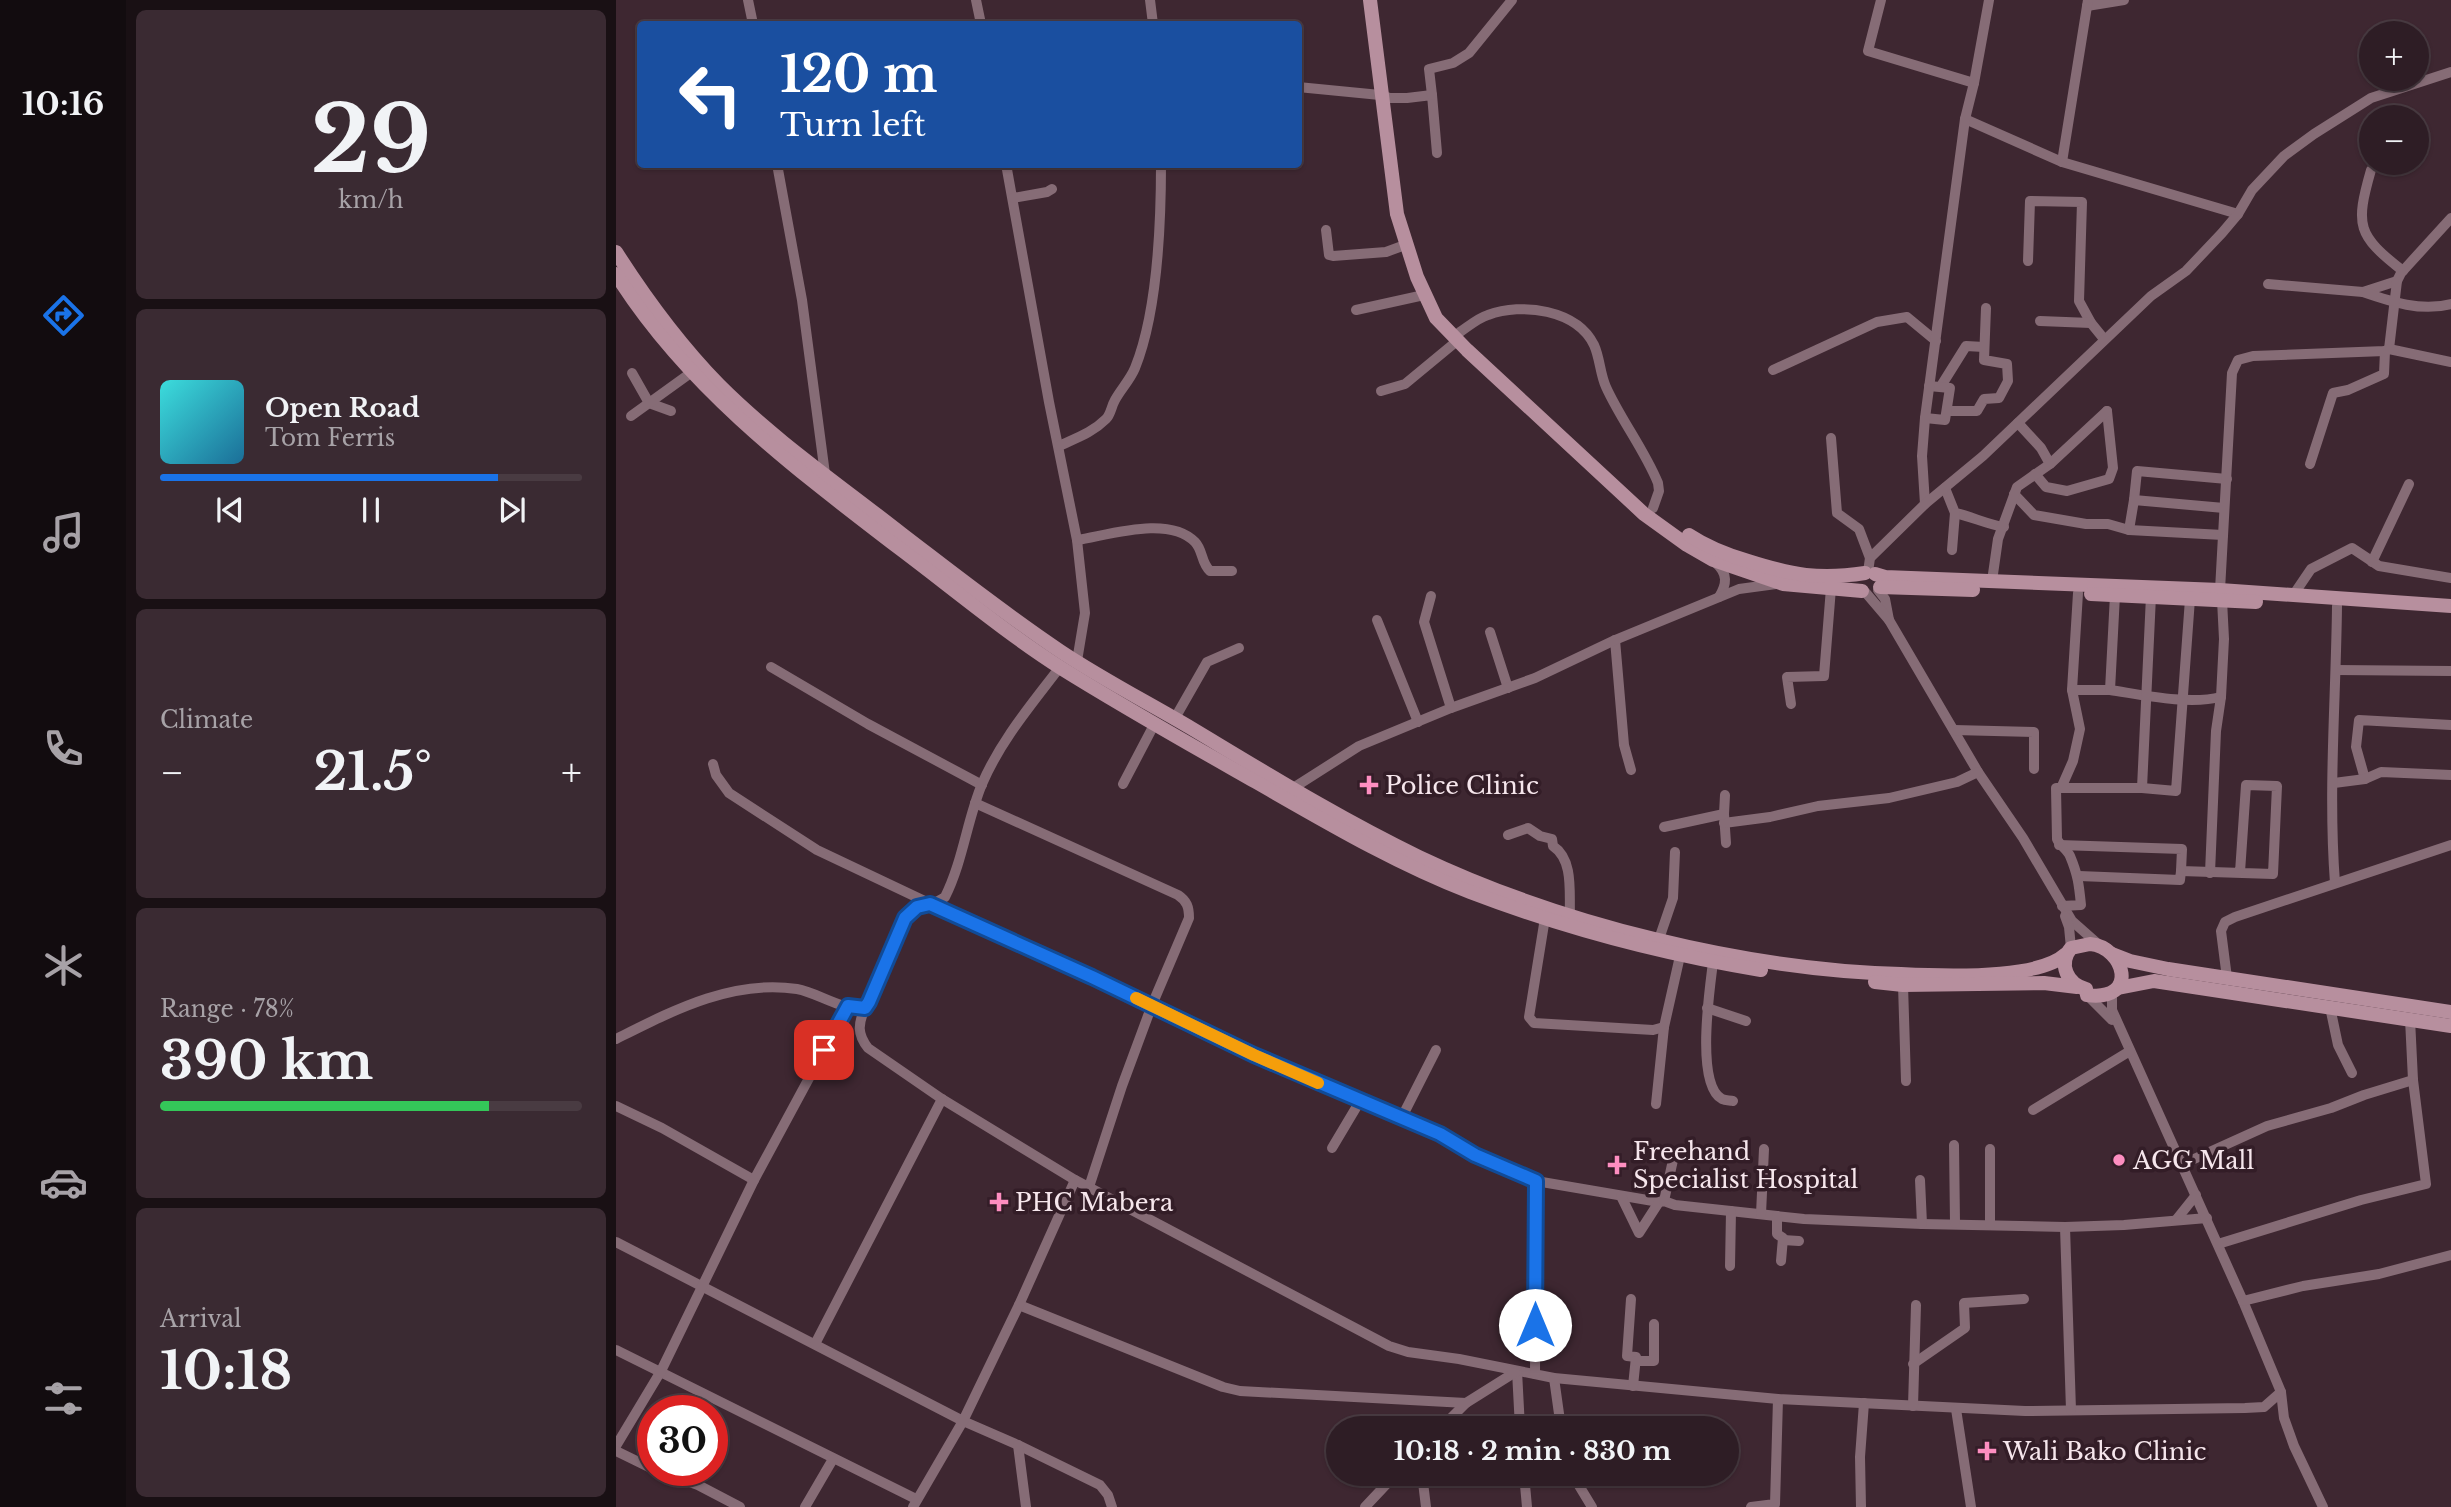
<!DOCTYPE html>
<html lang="en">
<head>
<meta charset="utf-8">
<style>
	body { margin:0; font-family:"Libre Baskerville",serif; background:#3a2a32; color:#f1f3f6; height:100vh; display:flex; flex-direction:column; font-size:26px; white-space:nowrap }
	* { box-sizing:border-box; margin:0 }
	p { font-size:23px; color:#a7a2a7 }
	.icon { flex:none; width:38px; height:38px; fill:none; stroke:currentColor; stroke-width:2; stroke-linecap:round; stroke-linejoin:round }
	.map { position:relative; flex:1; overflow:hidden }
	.drawer { display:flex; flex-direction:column; gap:10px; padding:10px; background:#191014; width:490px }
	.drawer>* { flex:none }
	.top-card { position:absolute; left:21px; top:21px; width:665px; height:147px; border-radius:7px; box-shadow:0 2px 5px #0004,0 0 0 2px #493b42; background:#1a4fa0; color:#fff; overflow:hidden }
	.buttons { position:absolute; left:1743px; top:21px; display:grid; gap:14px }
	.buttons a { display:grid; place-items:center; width:70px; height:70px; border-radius:50%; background:#2e1d25; box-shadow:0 2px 5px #0004,0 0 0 2px #493b42; font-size:35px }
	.speed { position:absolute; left:21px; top:1395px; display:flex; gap:14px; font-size:35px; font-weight:700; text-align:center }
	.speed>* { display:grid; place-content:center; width:91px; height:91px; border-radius:50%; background:#2e1d25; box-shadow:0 2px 5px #0004,0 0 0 2px #493b42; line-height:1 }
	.speed .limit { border:10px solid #d22; background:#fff; color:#111 }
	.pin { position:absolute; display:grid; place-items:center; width:60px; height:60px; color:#fff; margin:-30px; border-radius:14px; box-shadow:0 4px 10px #0006 }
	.me { position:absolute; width:77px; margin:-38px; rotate:0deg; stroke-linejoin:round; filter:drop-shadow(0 0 5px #0008) }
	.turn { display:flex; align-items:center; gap:24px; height:147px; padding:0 28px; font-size:32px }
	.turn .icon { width:91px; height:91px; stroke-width:2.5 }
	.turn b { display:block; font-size:49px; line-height:60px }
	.big { font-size:52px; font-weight:800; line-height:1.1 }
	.drawer .widget { flex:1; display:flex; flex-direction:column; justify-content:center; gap:10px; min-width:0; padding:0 24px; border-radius:10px; background:#3a2a32 }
	.drawer .dial { align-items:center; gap:0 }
	.dial b { font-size:91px; line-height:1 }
	.song { display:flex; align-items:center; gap:21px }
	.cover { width:84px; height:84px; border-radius:10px; background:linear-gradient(135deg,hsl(180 70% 55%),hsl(200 70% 35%)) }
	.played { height:7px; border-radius:4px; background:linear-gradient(90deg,#1a73e8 80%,#493b42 80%) }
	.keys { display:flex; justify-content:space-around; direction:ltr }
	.heat { display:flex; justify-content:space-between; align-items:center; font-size:38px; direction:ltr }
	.charge { height:10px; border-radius:5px; background:linear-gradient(90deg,#34c759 78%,#493b42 0) }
	.trip { position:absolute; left:710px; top:1416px; width:413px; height:70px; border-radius:35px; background:#2e1d25; box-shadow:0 2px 5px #0004,0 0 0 2px #493b42; font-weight:800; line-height:70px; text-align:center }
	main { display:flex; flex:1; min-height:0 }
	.tab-bar { display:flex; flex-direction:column; width:126px; justify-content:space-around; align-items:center; background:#120c0f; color:#a7a2a7 }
	.tab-bar .icon { width:49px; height:49px }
	.tab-bar .active { color:#1a73e8 }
	.tab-bar b { font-size:32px; color:#f1f3f6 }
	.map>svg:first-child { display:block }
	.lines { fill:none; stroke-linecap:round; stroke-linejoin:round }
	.minor { stroke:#866c76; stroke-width:10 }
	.secondary { stroke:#b78f9e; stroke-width:14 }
	.route-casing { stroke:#114b97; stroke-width:18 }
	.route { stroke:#1a73e8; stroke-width:12 }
	.slow { stroke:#f59e0b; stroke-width:12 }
	.poi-dot { fill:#fd8ec0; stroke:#331d27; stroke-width:2.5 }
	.labels { text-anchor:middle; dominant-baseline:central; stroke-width:7; stroke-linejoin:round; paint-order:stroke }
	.poi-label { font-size:24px; fill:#f6e6ec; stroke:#331d27; text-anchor:start }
</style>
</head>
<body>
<main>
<nav class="tab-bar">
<b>10:16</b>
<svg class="icon active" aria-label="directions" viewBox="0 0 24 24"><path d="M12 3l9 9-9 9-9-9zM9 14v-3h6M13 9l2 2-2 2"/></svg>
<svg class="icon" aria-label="music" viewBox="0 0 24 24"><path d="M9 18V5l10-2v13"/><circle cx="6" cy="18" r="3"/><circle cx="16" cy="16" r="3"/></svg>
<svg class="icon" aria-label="phone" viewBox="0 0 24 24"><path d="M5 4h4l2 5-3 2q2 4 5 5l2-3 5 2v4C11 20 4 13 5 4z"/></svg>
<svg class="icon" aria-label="climate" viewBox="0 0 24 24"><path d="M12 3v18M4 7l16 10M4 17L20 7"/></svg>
<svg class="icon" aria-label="car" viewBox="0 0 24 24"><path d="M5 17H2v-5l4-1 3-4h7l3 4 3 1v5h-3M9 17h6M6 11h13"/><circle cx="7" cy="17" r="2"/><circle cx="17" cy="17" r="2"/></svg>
<svg class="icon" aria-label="filters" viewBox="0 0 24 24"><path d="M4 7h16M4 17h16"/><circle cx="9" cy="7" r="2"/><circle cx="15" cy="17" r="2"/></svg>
</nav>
<section class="drawer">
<div class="widget dial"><b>29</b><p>km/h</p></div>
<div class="widget">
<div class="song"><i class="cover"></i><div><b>Open Road</b><p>Tom Ferris</p></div></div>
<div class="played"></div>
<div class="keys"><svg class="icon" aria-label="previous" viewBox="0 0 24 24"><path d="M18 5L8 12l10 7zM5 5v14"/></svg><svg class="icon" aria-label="pause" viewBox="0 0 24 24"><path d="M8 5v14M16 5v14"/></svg><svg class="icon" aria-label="next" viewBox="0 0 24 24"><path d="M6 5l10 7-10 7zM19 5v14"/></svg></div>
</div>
<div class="widget"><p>Climate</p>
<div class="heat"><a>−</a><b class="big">21.5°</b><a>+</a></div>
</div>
<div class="widget"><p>Range · 78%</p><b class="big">390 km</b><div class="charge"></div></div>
<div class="widget"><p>Arrival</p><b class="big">10:18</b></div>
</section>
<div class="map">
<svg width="1835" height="1507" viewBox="0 0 1835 1507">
	<rect width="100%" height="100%" fill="#3e2731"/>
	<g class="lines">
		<g class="minor">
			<path d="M132,0l5,24"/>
			<path d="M360,0l5,24"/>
			<path d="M534,0l3,24"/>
			<path d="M1265,0l-13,51 106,32"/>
			<path d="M1471,6l37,-6"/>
			<path d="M682,87l82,8 10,3h17l25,-3 5,58"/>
			<path d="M816,95l-3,-26 24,-6 16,-10 43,-53"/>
			<path d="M1349,119l97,43 176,52"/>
			<path d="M1446,162l26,-162"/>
			<path d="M161,164l25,136 23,174"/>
			<path d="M390,164l43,238 28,138 8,73 -8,48"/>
			<path d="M1755,170c-16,56 -14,65 32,101"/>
			<path d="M397,198l34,-6 5,-3"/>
			<path d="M710,230l3,25 4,1 53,-4 19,-7"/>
			<path d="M1412,261l2,-60 52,1 -3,99 12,22 13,16"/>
			<path d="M1652,284l95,8 34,-11"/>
			<path d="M1747,292c29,10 58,20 88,12"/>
			<path d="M740,310l68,-15"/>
			<path d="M1424,321l51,2"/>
			<path d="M844,332c9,-6 18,-14 28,-17 34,-13 89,-5 106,30 6,13 6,29 12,42 15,33 38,62 52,96l1,8 -6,17"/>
			<path d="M1773,349l8,-68 4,-8 50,-55"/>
			<path d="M1157,370l104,-48 30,-5 29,24"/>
			<path d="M16,373l17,30 22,8"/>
			<path d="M1325,386l25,-40 18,1"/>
			<path d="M765,391l24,-7 52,-43"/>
			<path d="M1331,411h30l7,-12 15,-1 9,-17 -1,-17 -23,-4 2,-52"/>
			<path d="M15,416l61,-44"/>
			<path d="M1309,418l20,2 5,-32 -21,-2"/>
			<path d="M1402,423l23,25 9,16"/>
			<path d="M1215,438l6,75 22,16 11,29"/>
			<path d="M443,446c17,-8 33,-13 47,-27 5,-5 5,-12 9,-19 6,-11 15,-20 20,-32 23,-57 26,-142 26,-204"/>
			<path d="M1694,464l23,-71 15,-3 36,-16 1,-23"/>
			<path d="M1419,474l11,13 21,4 42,-12 4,-11 -6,-57"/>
			<path d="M1329,488l10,25c18,4 31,11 49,14"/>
			<path d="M1398,494l20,21 52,9h22l21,6 94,5"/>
			<path d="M1518,500l3,-29 90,8"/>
			<path d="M1309,504l-3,-48 3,-38 40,-299 9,-36 15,-83"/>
			<path d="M1513,530l5,-30 90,8"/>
			<path d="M461,540c32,-5 92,-25 118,2 8,8 6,21 15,29h22"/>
			<path d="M1336,550l3,-37"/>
			<path d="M1756,562l37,-78"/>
			<path d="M1100,563c12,11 11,21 3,34"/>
			<path d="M1252,572l2,-14 55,-54 58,-48 168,-160 35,-25 36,-38 16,-19 14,-24 32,-34 30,-22 57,-36 80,-26"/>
			<path d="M1376,581l6,-42 19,-52 33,-23 57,-53"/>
			<path d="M1262,590l7,9 4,21"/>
			<path d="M1604,590l12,-217 6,-13 15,-4 132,-5 4,-2 62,13"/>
			<path d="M1250,593l23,27 89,152 45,66 49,83 26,23"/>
			<path d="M1678,594l17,-25 41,-21 27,18 72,12"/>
			<path d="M815,596l-7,26 27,86"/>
			<path d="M761,620l41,102"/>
			<path d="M874,632l18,56"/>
			<path d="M999,640l9,105 7,25"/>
			<path d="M155,667l97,57 114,61"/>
			<path d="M1720,670l115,1"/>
			<path d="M1456,690h38l5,-95"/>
			<path d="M1494,690c33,5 78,15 111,7"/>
			<path d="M1175,704l-4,-27 37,-1 7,-88"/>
			<path d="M559,718l32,-56 32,-14"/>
			<path d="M1338,730l80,2v37"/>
			<path d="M97,764l3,11 13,18 88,57 114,54 161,73 162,78 148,62 37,17 36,21 61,26 123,21 5,-1 11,4 129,14 118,5 143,3 59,-2 83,-7"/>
			<path d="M1749,779l-9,-32 3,-27 92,5"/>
			<path d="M1718,783l31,-4 16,-7 70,3"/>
			<path d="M507,784l32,-61"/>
			<path d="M1446,786l11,-25 7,-32 -8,-39 6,-97"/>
			<path d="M1526,788l9,-192"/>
			<path d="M674,790l69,-44 92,-38 84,-30 80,-38 124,-51 37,-5"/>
			<path d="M1109,795l-1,19 2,29"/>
			<path d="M359,803l203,92c9,6 11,12 11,23l-37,87 -30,81 -33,101"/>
			<path d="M1108,823l46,-6 48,-11 71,-8 68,-16 21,-10"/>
			<path d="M1048,827l60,-13"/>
			<path d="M892,835l20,-7 12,8 12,3 1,7c21,14 16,47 17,70"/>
			<path d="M1443,845l123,4 -1,22 92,3 4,-88 -31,-1 -6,87"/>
			<path d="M1594,873l6,-142 5,-34 3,-58 -2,-39"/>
			<path d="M1463,876l101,4 1,-9"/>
			<path d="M1719,883c-7,-92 1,-185 2,-277"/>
			<path d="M1446,906l19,-1c-2,-20 -3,-30 -11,-49 -3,-7 -10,-10 -13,-17l-1,-51h86l34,3 14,-192"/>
			<path d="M1449,916l4,11 2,21"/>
			<path d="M929,918l-16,99 5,6 119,7 11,-3"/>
			<path d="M1043,939l14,-41 2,-46"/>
			<path d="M1097,962c-3,26 -18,122 9,137 4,2 8,1 11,2"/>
			<path d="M1611,978l-6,-47 4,-9 10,-5 216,-72"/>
			<path d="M1287,985l3,96"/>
			<path d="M1496,994v16l131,291 38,91 3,26 10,28 29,61"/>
			<path d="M1471,995l25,25"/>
			<path d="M1714,1007l8,38 14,28"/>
			<path d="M249,1008c-7,16 -8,26 3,40l74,51 133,81 314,166 19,6 51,7 95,19 224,21 247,12 220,-3 19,-1 17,-15"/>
			<path d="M1091,1008l39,13"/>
			<path d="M0,1039c56,-28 116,-60 181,-50 22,4 45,22 68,19l40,-90c11,-14 27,-11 40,-21 18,-36 22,-77 37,-113 19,-44 49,-79 78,-117"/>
			<path d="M1040,1104l8,-77 16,-71"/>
			<path d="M0,1106l46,22 92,52"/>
			<path d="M1417,1110l97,-59"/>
			<path d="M786,1117l34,-67"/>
			<path d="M1338,1145l1,78"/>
			<path d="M716,1148l28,-47"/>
			<path d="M1374,1149v76"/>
			<path d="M1567,1164l84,-38 64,-18 33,-13 49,-15"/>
			<path d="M1304,1180l2,44"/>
			<path d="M1005,1196l18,37 20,-31"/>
			<path d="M1048,1201l9,-41"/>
			<path d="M1145,1214l3,-65"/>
			<path d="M1161,1216v18l6,4 -2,23"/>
			<path d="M1560,1220l20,-25"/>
			<path d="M1449,1227l6,183"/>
			<path d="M1167,1240l16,1"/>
			<path d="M0,1242l347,179 55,24 82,40 8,10 4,12"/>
			<path d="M1602,1244l143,-44 65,-16 -13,-104 -3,-61"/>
			<path d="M1114,1266l1,-55"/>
			<path d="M1015,1299l-4,57 9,1 -3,29"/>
			<path d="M1627,1301l60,-15 76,-12 72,-19"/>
			<path d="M403,1305l204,82 17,4 226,12"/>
			<path d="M199,1344l127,-245"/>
			<path d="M0,1350l300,149"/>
			<path d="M1020,1361h18v-37"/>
			<path d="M1297,1364l52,-36 -1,-25 60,-4"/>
			<path d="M901,1371l3,57"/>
			<path d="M919,1374l1,-193"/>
			<path d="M938,1378l7,50"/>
			<path d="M1297,1406l3,-101"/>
			<path d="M1340,1409l15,98"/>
			<path d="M825,1428l25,-25 51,-32"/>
			<path d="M402,1445l8,62"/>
			<path d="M0,1446l45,-75 93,-191 94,-174"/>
			<path d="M0,1451l37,18"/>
			<path d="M40,1470l42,15 42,22"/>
			<path d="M806,1474l4,33"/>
			<path d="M908,1474l3,33"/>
			<path d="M956,1474l20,33"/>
			<path d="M189,1507l28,-48"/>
			<path d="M297,1507l50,-86 56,-116 56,-125"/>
			<path d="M749,1507l31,-33"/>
			<path d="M1135,1507l24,-3 3,-105"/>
			<path d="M1245,1507l-1,-50 4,-54"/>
		</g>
		<g class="secondary">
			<path d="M754,0l27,214 20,63 19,41 31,32 177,164 43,31 26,15 70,24 79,7"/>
			<path d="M0,252c30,47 64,93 103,133 56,56 122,101 184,150 51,39 103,80 157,116 42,28 87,51 131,77 75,45 149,91 228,129 141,67 326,113 482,117 39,2 137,6 165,-20"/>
			<path d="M0,274c70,112 176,192 279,271 55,41 108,86 166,123 64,40 130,77 195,114 70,40 139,81 214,110 94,36 192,62 291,78"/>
			<path d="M1073,535c18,12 39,20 59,26 44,14 71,19 117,12"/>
			<path d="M1259,574l10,3 335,13 231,16"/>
			<path d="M1264,587l93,3"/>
			<path d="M1475,594l165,8"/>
			<path d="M1474,944c35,3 50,58 -3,51l-1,-6c-19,-5 -28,-25 -15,-41z"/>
			<path d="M1496,954l18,7 38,8 283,43"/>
			<path d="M1259,982l28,3 141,-2 33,4"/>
			<path d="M1502,988l36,-7 297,45"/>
		</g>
	</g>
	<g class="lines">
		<g class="route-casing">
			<path id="route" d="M208,1050l24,-44 17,2 4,-6 36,-84 12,-11 13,-3 162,73 162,78 186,79 35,21 61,26 -1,144"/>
		</g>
		<use href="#route" class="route"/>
		<path class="slow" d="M520,998l118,57 64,28"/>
	</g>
	<g class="poi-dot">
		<path d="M749.5 774.5h7v7h7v7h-7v7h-7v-7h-7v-7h7z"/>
		<circle cx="1503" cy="1160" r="7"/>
		<path d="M997.5 1154.5h7v7h7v7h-7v7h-7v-7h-7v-7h7z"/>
		<path d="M379.5 1191.5h7v7h7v7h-7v7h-7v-7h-7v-7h7z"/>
		<path d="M1367.5 1440.5h7v7h7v7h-7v7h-7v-7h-7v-7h7z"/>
	</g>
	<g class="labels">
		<g class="poi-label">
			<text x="769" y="785">Police Clinic</text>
			<text x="1017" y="1151">Freehand<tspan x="1017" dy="28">Specialist Hospital</tspan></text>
			<text x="1517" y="1160">AGG Mall</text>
			<text x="399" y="1202">PHC Mabera</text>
			<text x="1387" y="1451">Wali Bako Clinic</text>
		</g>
	</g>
</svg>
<div class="buttons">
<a>+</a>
<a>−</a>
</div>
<div class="speed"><div class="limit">30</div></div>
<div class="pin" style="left:208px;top:1050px;background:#d93025"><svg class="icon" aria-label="arrive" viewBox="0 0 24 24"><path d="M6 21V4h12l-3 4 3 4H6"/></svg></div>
<svg class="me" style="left:919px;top:1325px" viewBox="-20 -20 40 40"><circle r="19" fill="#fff"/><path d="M0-13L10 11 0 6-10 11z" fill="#1a73e8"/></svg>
<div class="trip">10:18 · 2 min · 830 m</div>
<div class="top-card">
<div class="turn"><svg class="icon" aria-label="left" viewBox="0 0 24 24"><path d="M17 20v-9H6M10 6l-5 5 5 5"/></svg><div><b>120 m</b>Turn left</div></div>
</div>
</div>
</main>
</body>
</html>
